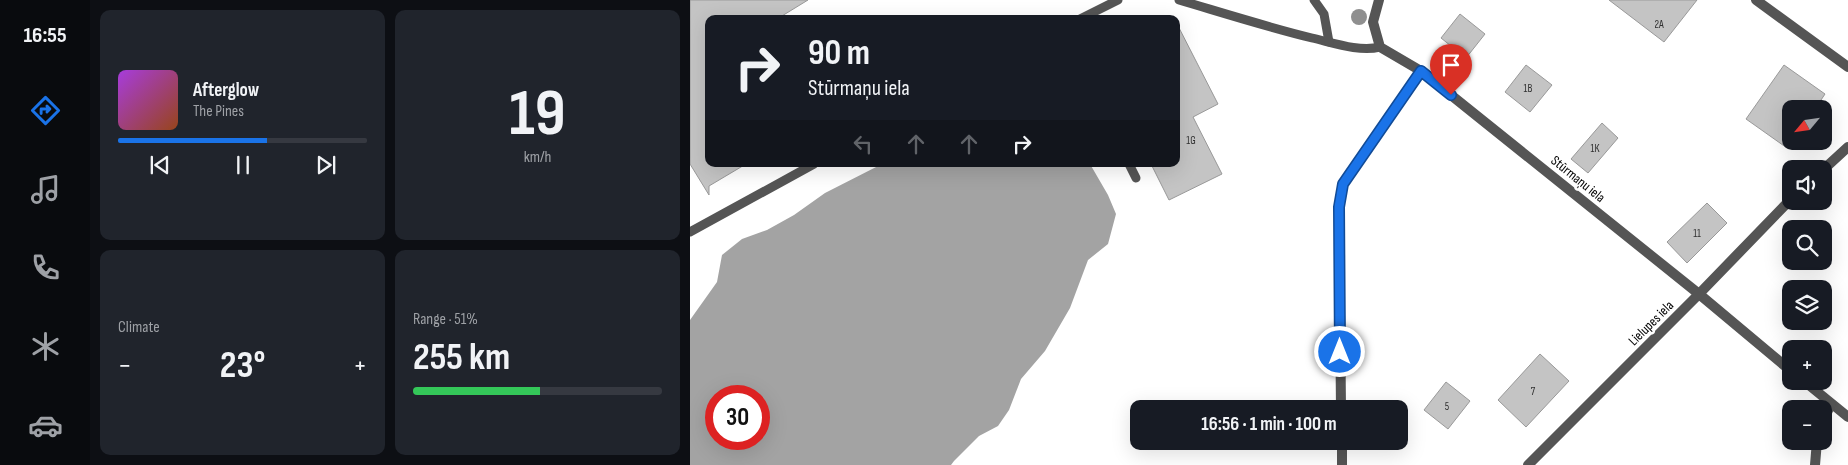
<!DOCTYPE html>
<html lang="en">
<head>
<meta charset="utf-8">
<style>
	body { margin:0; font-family:"Sofia Sans Condensed",sans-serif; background:#20242c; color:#f1f3f6; height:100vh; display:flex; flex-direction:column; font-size:19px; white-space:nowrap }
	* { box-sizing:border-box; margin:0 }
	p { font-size:16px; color:#9ea1a6 }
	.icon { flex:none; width:28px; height:28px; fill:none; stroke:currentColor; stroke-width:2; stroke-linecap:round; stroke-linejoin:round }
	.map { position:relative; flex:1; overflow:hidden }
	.drawer { display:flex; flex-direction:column; gap:10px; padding:10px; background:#0d0f14; width:600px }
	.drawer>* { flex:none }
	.banner { position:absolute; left:15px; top:15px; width:475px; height:152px; border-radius:10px; box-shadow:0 5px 20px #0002; background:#171b24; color:#f1f3f6; overflow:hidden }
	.needle { width:32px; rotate:241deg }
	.fabs { position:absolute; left:1092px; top:100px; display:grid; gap:10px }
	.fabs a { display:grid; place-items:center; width:50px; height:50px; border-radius:10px; background:#171b24; box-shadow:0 5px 20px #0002; font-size:25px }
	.speed { position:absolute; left:15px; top:385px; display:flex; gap:10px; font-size:25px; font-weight:700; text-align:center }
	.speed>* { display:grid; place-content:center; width:65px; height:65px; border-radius:50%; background:#171b24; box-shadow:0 5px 20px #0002; line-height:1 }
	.speed .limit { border:8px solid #d22; background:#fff; color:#111 }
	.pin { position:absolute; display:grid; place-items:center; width:42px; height:42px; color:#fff; margin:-51px -21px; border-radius:50% 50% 50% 0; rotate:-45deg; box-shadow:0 0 5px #0007 }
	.pin .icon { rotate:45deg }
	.me { position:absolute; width:55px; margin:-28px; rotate:0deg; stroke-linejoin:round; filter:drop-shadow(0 0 4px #0008) }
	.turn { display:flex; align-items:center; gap:18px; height:105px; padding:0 20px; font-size:22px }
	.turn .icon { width:65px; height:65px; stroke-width:2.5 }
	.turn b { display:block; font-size:35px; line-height:42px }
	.lanes { display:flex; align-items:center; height:48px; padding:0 20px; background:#0003; justify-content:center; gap:25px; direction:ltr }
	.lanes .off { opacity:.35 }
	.big { font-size:38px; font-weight:700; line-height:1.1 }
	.drawer .tile { flex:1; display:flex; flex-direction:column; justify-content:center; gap:8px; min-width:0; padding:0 18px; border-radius:10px; background:#20242c }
	.drawer .dial { align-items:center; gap:0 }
	.dial b { font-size:65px; line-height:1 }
	.song { display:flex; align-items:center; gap:15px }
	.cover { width:60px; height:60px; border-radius:8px; background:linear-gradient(135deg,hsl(280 70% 55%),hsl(20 70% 35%)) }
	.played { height:5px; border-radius:2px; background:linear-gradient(90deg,#1a73e8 60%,#363941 60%) }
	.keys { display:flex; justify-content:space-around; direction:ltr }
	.heat { display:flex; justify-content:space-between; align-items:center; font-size:28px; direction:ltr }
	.charge { height:8px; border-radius:4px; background:linear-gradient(90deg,#34c759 51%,#363941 0) }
	.drawer .tiles { flex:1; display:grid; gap:10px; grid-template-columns:repeat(2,1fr) }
	.trip { position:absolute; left:440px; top:400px; width:278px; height:50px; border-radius:10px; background:#171b24; box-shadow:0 5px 20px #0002; font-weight:700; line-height:50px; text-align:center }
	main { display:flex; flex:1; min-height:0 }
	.tab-bar { display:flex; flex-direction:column; width:90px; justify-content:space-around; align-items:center; background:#090b0e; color:#9ea1a6 }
	.tab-bar .icon { width:35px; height:35px }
	.tab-bar .active { color:#1a73e8 }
	.tab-bar b { font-size:22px; color:#f1f3f6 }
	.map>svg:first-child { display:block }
	.water { fill:#a3a3a3; fill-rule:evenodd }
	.building { fill:#c4c4c4; stroke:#999 }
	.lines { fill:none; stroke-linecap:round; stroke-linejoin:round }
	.lane { stroke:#555; stroke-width:9 }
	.street { stroke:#555; stroke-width:10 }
	.tree { fill:#8f8f8f }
	.route-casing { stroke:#114b97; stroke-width:12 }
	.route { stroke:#1a73e8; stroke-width:9 }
	.labels { text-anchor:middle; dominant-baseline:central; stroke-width:5; stroke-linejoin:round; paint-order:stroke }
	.number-label { font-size:11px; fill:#313131 }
	.street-label { font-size:14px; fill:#000; stroke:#fff }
</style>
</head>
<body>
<main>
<nav class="tab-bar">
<b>16:55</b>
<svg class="icon active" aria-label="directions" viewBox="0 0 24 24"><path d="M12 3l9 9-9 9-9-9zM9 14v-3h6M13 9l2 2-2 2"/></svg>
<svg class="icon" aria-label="music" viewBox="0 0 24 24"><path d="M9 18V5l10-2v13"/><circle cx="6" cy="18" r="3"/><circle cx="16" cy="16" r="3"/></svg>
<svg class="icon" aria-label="phone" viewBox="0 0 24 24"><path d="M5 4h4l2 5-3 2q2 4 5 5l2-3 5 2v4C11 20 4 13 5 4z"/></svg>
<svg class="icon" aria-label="climate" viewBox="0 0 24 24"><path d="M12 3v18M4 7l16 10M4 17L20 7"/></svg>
<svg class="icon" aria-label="car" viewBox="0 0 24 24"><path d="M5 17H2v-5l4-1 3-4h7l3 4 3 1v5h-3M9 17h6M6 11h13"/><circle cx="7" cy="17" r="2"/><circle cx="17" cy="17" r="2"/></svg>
</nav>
<section class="drawer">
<div class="tiles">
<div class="tile">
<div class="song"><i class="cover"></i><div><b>Afterglow</b><p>The Pines</p></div></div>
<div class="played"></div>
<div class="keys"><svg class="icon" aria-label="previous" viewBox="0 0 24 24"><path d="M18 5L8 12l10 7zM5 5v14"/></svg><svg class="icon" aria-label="pause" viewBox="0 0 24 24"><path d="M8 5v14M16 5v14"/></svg><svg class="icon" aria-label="next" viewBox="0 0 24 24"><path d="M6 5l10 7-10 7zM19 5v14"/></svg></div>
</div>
<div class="tile dial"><b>19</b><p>km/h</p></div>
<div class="tile"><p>Climate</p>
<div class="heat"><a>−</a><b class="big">23°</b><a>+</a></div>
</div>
<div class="tile"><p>Range · 51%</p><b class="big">255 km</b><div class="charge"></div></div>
</div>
</section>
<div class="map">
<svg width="1158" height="465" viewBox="0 0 1158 465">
	<rect width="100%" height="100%" fill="#fff"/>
	<path class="water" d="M192,164h208l18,31 8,19 -8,30 -20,16 -18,48 -25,43 -24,28 -12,31 -11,16 -19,10 -25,25 -3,4h-261v-145l27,-38 5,-27 20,-16 25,-9 27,-15 31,-22zM26,396h43v43h-43z"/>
	<g class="building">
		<path d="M0,0h118l-31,19h-68v145h37l-37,22v9l-19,-31z"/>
		<path d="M919,0h88l-33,42z"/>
		<path d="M770,14l25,20 -19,24 -25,-20z"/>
		<path d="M486,22l42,82 -25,13 29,57 -53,26 -18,-36h25z"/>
		<path d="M836,65l26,20 -22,27 -25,-20z"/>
		<path d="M1094,65l41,29 -10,15h-24l1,32 -5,7 -41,-29z"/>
		<path d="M912,123l16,15 -30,35 -17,-14z"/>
		<path d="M1017,203l20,20 -40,40 -20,-21z"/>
		<path d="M850,354l29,27 -43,46 -28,-27z"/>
		<path d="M756,382l24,19 -22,28 -24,-19z"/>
	</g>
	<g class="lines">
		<g class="lane">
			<path d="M489,0c44,13 88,27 133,38 22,5 47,14 68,9"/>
			<path d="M624,0l10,14 5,28"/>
			<path d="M390,19l38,-19"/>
			<path d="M439,164l7,14"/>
			<path d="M0,232l124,-68"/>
		</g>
		<g class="street">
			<path d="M689,0l-6,22 7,25 41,24 278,223 92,77"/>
			<path d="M1066,0l92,67"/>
			<path d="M1134,169l24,-22"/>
			<path d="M1114,381l44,36"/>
			<path d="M651,409l-2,-202 4,-23 78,-113"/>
			<path d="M1134,419l7,-15"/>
			<path d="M652,441v24"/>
			<path d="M838,465l171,-171 92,-95"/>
			<path d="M1125,465l2,-24"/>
		</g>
	</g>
	<circle class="tree" cx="669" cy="17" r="8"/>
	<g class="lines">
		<g class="route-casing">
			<path id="route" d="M650,352l-1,-145 4,-23 78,-113 30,24"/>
		</g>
		<use href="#route" class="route"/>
	</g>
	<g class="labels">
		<g class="number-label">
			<text x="969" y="24">2A</text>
			<text x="838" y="88">1B</text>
			<text x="501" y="140">1G</text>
			<text x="905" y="148">1K</text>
			<text x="1007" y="233">11</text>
			<text x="843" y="391">7</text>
			<text x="757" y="406">5</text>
		</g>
		<g class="street-label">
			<text transform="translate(888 179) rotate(39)">Stūrmaņu iela</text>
			<text transform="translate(961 323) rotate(-45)">Lielupes iela</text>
		</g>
	</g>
</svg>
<div class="fabs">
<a><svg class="needle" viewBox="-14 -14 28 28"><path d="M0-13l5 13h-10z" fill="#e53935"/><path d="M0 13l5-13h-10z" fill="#9ea1a6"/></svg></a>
<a><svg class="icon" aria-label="sound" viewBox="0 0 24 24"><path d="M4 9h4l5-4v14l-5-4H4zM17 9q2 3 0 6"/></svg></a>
<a><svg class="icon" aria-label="search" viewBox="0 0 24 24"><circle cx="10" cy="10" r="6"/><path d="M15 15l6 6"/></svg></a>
<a><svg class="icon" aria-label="layers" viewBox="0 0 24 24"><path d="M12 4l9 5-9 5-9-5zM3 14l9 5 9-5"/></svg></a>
<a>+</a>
<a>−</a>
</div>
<div class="speed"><div class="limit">30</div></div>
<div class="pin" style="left:761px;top:95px;background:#d93025"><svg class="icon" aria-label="arrive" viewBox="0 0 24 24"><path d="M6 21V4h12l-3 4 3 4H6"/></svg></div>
<svg class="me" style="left:650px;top:352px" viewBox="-20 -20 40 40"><circle r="17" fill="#1a73e8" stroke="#fff" stroke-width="3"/><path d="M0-11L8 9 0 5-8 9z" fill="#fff"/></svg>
<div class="trip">16:56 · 1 min · 100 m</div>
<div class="banner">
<div class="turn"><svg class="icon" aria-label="right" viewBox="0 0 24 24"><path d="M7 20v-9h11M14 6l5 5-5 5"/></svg><div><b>90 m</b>Stūrmaņu iela</div></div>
<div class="lanes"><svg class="icon off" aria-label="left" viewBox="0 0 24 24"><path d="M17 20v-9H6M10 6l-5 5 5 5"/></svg><svg class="icon off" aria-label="ahead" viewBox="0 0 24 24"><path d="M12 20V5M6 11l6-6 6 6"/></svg><svg class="icon off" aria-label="ahead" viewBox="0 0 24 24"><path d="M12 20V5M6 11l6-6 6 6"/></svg><svg class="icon" aria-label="right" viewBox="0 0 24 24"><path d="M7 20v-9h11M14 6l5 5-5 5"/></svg></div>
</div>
</div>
</main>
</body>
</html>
